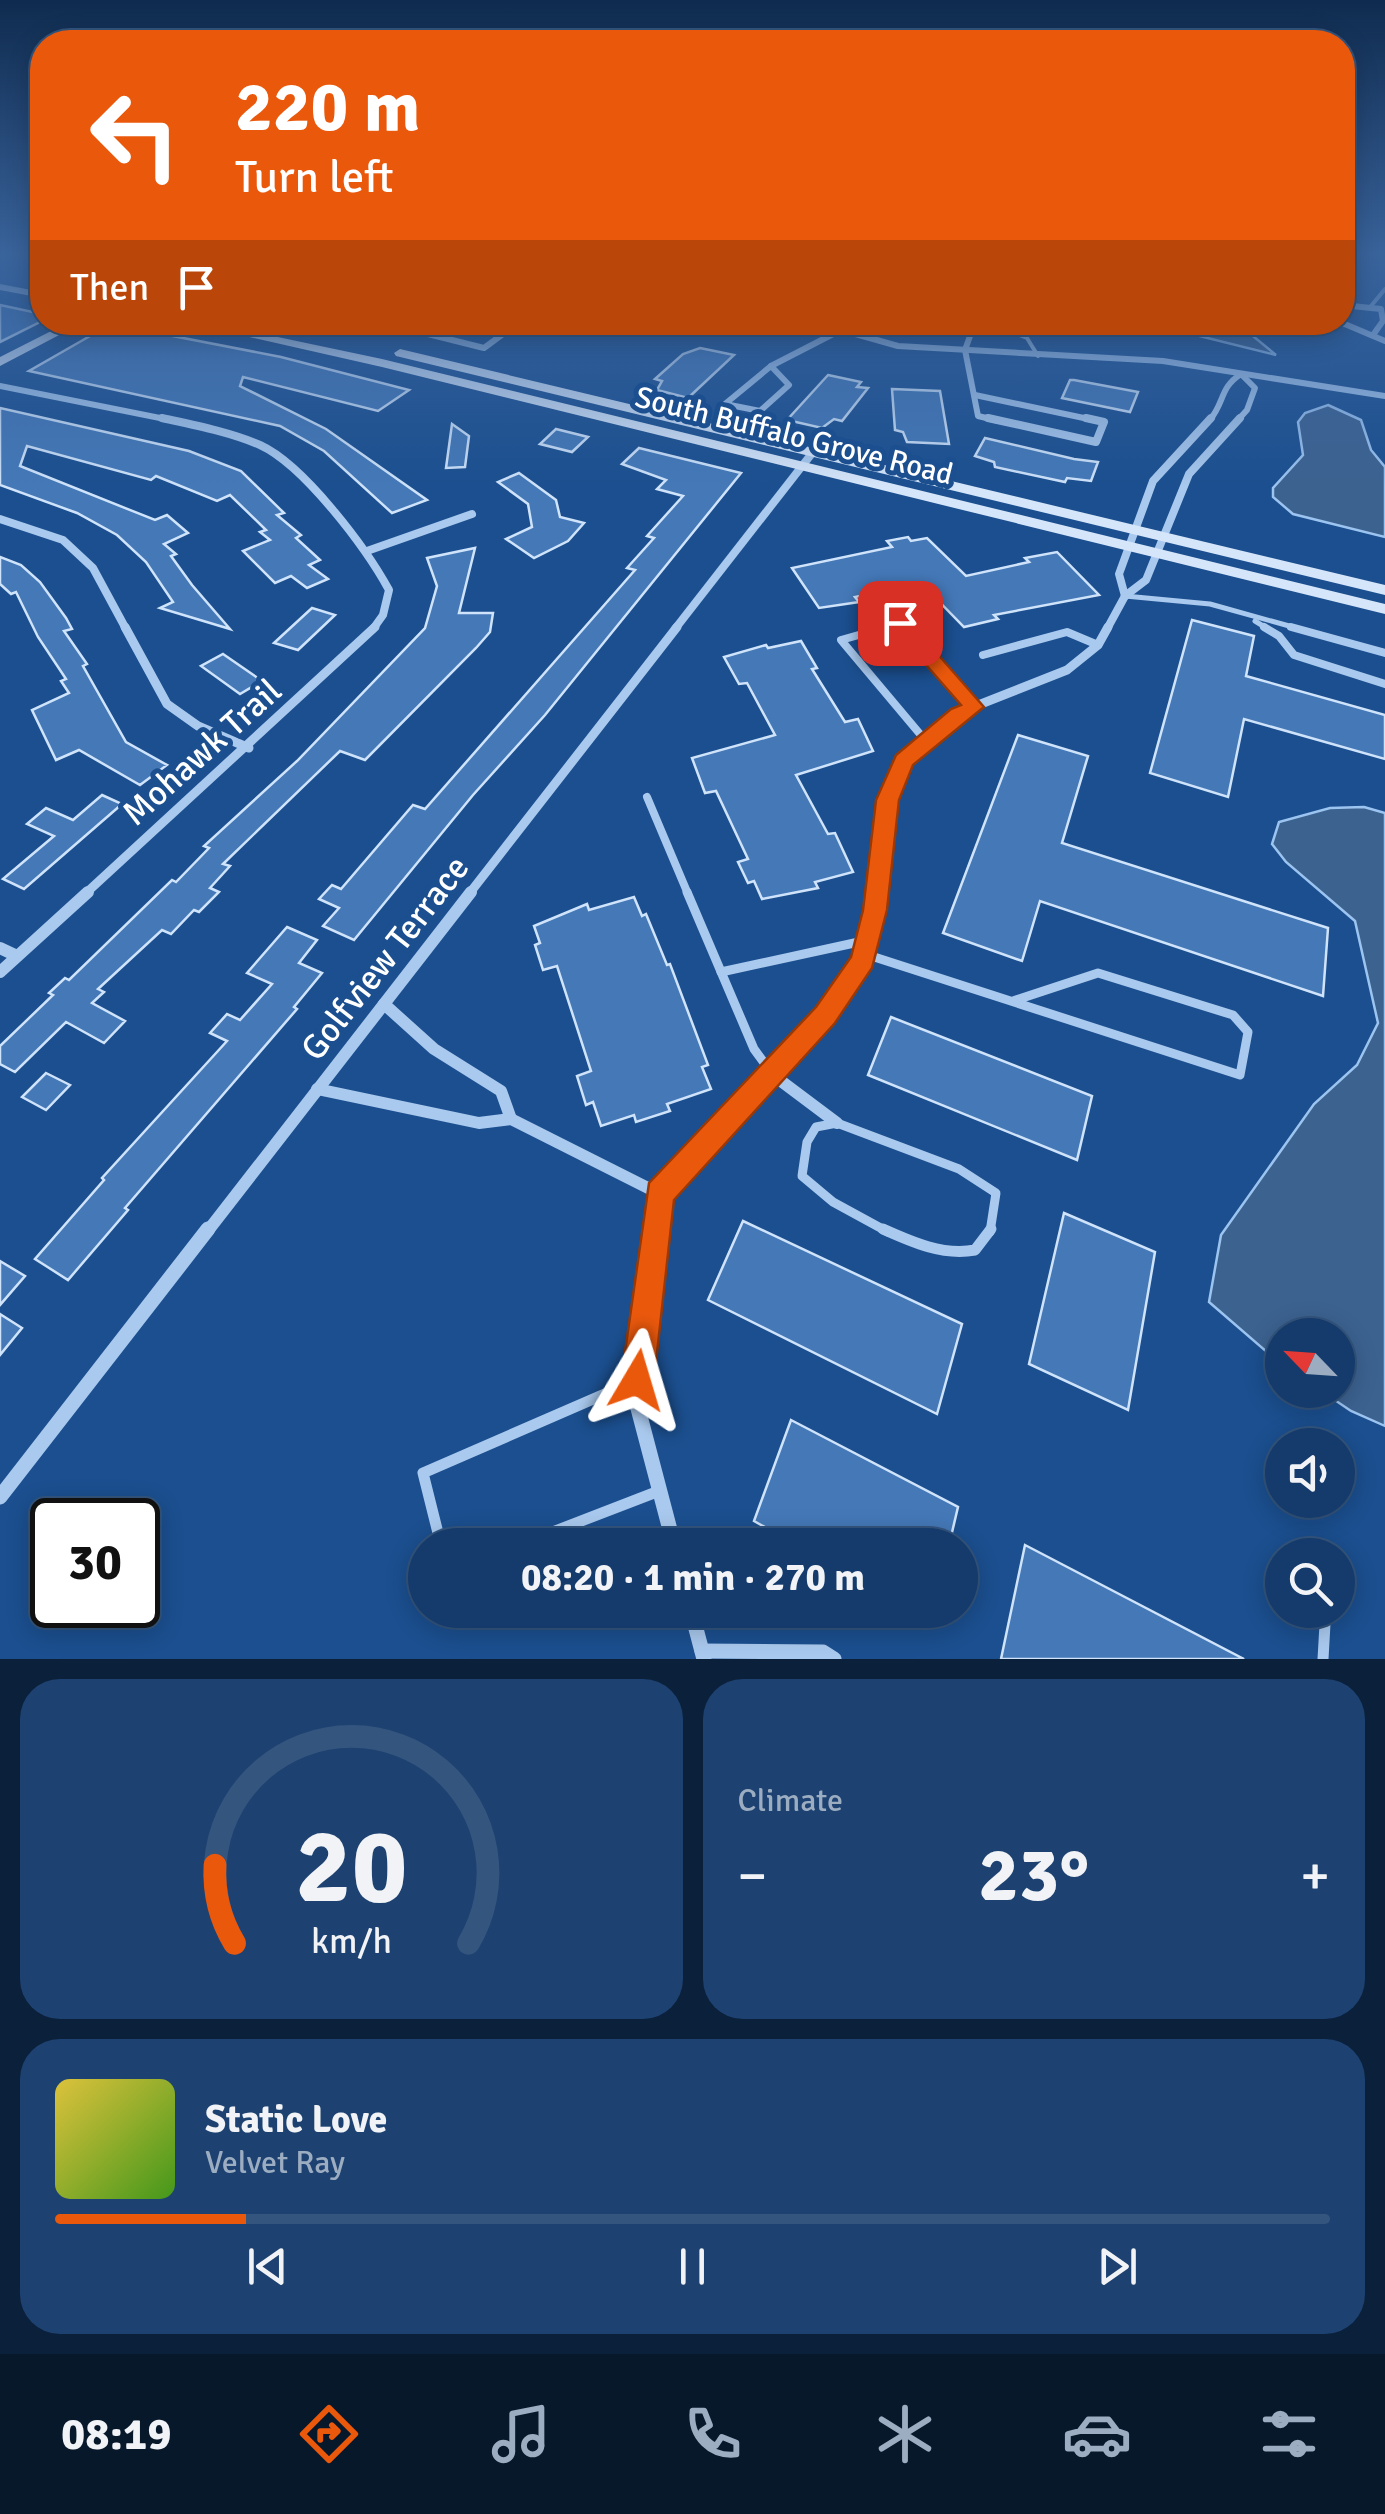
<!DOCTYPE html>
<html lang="en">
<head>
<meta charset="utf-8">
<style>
	body { margin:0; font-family:Signika,sans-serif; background:#1d4271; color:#f1f3f6; height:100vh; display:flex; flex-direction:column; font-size:38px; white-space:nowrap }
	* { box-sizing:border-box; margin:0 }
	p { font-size:32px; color:#9dadc1 }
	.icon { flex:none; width:55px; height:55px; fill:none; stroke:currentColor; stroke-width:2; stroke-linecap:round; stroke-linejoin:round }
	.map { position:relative; height:1659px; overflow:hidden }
	.panel { display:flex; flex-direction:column; gap:20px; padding:20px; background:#0b203b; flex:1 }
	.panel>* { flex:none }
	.top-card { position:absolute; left:30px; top:30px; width:1325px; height:305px; border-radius:40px; box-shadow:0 5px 25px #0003,0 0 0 2px #33557e; background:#ea580c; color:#fff; overflow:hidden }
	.needle { width:65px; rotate:295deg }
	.buttons { position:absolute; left:1265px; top:1318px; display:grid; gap:20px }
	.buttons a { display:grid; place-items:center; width:90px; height:90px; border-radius:50%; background:#143b6b; box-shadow:0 5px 25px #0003,0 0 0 2px #33557e; font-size:50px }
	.speed { position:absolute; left:30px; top:1498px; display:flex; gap:20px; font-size:50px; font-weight:700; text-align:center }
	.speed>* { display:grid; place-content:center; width:130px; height:130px; border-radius:50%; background:#143b6b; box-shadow:0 5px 25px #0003,0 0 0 2px #33557e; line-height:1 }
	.speed .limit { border:5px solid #111; border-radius:15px; background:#fff; color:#111 }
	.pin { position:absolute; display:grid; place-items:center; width:85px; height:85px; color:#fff; margin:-42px; border-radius:20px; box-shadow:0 5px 15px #0006 }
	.me { position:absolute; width:110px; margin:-55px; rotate:7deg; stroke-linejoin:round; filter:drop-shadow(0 0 8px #0008) }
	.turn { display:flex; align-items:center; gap:35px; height:210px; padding:0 40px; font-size:45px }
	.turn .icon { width:130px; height:130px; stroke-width:2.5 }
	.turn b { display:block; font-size:70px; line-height:85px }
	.then { display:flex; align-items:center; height:95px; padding:0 40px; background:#0003; gap:20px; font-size:38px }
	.big { font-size:75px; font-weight:700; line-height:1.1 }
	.panel .widget { flex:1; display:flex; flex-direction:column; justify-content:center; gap:15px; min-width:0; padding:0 35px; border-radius:40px; background:#1d4271 }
	.panel .dial { align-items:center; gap:0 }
	.dial svg { height:260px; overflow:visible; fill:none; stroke:#33557e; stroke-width:7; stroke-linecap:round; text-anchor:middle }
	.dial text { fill:#f1f3f6; stroke:none }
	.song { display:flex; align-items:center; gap:30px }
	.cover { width:120px; height:120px; border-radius:15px; background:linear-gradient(135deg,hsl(50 70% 55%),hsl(100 70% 35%)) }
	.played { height:10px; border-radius:5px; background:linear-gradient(90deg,#ea580c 15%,#33557e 15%) }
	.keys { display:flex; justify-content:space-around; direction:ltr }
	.heat { display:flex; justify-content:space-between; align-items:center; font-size:55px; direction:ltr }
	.panel .tiles { flex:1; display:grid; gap:20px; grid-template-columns:1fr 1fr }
	.widget:last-child { grid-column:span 2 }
	.trip { position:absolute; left:408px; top:1528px; width:570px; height:100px; border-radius:50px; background:#143b6b; box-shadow:0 5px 25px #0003,0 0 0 2px #33557e; font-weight:700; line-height:100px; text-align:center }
	.tabs { display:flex; height:160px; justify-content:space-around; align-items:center; background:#08182b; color:#9dadc1 }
	.tabs .icon { width:70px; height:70px }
	.tabs .active { color:#ea580c }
	.tabs b { font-size:45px; color:#f1f3f6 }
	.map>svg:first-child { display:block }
	.water { fill:#3c6290; stroke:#9cc4f0; stroke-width:2.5 }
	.building { fill:#4478b7; stroke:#cfe3fa; stroke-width:2.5 }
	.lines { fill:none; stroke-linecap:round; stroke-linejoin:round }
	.lane-far4 { stroke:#a9c9ee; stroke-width:4 }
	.lane-far3 { stroke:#a9c9ee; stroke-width:5 }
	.lane-far2 { stroke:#a9c9ee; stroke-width:8 }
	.lane-far1 { stroke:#a9c9ee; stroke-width:9 }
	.lane { stroke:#a9c9ee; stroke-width:11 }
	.street-far4 { stroke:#a9c9ee; stroke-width:6 }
	.street-far3 { stroke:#a9c9ee; stroke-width:8 }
	.street-far2 { stroke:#a9c9ee; stroke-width:9 }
	.street-far1 { stroke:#a9c9ee; stroke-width:12 }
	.street { stroke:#a9c9ee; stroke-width:15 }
	.secondary { fill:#d6e6fa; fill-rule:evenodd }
	.route { fill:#ea580c; stroke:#983908; stroke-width:2.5 }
	.labels { text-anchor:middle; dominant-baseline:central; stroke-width:10; stroke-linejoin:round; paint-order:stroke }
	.far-street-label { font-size:30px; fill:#fff; stroke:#1b4f8f }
	.street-label { font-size:35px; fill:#fff; stroke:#1b4f8f }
</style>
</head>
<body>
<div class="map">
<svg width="1385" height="1659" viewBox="0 0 1385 1659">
	<rect width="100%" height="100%" fill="#1b4f8f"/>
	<g class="water">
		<path d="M1147,323h90l39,32z"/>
		<path d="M1328,405l33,15 10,30 14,17v70l-92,-23 -20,-17v-9l30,-33 -5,-33 7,-9z"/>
		<path d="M1364,807l21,6v613l-34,-15 -31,-21h18v-55h-56v30l-73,-63 12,-67 93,-131 43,-39 21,-42 -23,-102 -69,-59 -14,-18 7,-22 51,-14z"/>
	</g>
	<g class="building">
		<path d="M0,305l42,9v7l-42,21z"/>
		<path d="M111,324l170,33 128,33 -31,21 -135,-34 -3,9 86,43 101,71 -35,13 -68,-62 -44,-25 -251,-55z"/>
		<path d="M700,348l34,7 -46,43 -31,-8 5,-9 -7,-2 28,-25z"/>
		<path d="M828,375l33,7 -4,5 11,1 -26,33 -8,-2 -12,9 -35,-8z"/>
		<path d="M1070,380h4l64,12 -8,20 -68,-14z"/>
		<path d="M892,389l48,2 9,53 -42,-2 -4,-10 -8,-2z"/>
		<path d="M0,408l189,43 52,20 43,42 -7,2 24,20 -5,3 24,22 -11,5 19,14 -21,9 -16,-12 -16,7 -32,-32 27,-11 -10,-8 6,-2 -36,-35 -13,6 -61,-25 -5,4 -124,-34 -7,20 135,54 12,-5 21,18 -24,11 12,10 -5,2 21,29 38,44 -70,-21 13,-6 -27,-40 -29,-27 -40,-22 -77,-28z"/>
		<path d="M452,424l17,12 -4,31 -19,1z"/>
		<path d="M556,429l32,8 -16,15 -32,-8z"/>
		<path d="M985,438l89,21 24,3 -7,19 -24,-3 -2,4 -70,-15 -1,-5 -19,-6z"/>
		<path d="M639,448l102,25 -196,242 -72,80 -119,145 -31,-14 16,-18 -20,-9 13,-14 9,4 72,-84 12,4 210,-239 -8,-2 27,-30 -7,-2 36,-40 -26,-7 9,-9 -44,-16z"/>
		<path d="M519,473l37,27 4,17 24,6 -16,18 -34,17 -28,-19 26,-12 -4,-23 -30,-22z"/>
		<path d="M908,537l3,4 16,-3 39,38 63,-14 -4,-4 32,-6 42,43 -105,20 4,4 -34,8 -43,-44 -66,14 4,5 -40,6 -27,-40 100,-21 -5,-6z"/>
		<path d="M475,548l-16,65h34l-3,19 -14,16 -111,112 -25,-9 -117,113 7,2 -20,22 9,4 -20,20 -5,-2 -23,24 -9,-4 -64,59 6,3 -12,11 33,18 -21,22 -38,-21 -51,50 -15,-8v-18l53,-51 -4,-2 16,-15 4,2 103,-100 4,2 33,-34 -5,-2 93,-85 128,-133 12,-42 -10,-28z"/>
		<path d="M0,557l21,8 19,17 26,36 6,11 -8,2 23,33 -4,2 43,76 41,23 -27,20 -61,-35 -23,10 -24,-50 37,-17 -8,-12 5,-2 -28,-42 -22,-45 -5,2 -11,-10z"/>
		<path d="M312,608l23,7 -37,35 -24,-7z"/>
		<path d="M1192,620l62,16 -8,40 139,39v44l-141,-40 -16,78 -78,-24z"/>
		<path d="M801,641l16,27 -5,1 33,53 13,-3 15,32 -77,24 32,59 7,-1 18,39 -38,10 3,6 -56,11 -8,-18 -6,2 -10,-21 10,-3 -32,-68 -11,2 -13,-35 83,-23 -28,-52 -8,1 -15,-27 42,-12 2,3z"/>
		<path d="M223,654l39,27 -22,13 -39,-28z"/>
		<path d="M1018,735l70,21 -26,87 266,85 -5,68 -283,-95 -18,60 -79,-28z"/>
		<path d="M102,795l20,9 -98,85 -21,-10 51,-43 -27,-12 19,-16 27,12z"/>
		<path d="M634,897l8,19 4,-2 21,51 3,-1 38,101 -6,2 9,22 -44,15 3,7 -34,11 -2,-7 -33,11 -8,-24 -7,3 -9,-29 14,-5 -34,-105 -14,4 -8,-25 5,-2 -6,-17 53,-22 2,6z"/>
		<path d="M287,927l30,13 -18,23 23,10 -28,34 3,2 -172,199 3,2 -60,70 -33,-21 69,-79 -2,-2 125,-137 -17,-8 17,-19 13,6 32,-36 -25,-11z"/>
		<path d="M891,1017l201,79 -15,64 -209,-85z"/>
		<path d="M46,1073l24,12 -24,25 -24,-13z"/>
		<path d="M1064,1213l91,39 -27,158 -99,-46z"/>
		<path d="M743,1221l219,103 -25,90 -229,-114z"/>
		<path d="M0,1261l25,15 -25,29z"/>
		<path d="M0,1314l22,14 -22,27z"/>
		<path d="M791,1420l167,87 -9,38h-152l-43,-24z"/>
		<path d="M1025,1545l219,114h-243z"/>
	</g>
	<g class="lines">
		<g class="lane-far4">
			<path d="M1371,306l14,-17"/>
			<path d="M987,322l40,16 11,18"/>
		</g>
		<g class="lane-far3">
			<path d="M1125,596l85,8 90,25"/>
			<path d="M1255,621l13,8"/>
			<path d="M878,629l22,-6 6,6"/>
		</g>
		<g class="lane-far2">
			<path d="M887,627l-46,13 84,100"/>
			<path d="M903,627l71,80"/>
			<path d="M1264,627l15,9 15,19 91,29"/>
			<path d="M1291,627l94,26"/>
			<path d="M983,655l84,-23 31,13"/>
			<path d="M647,797l41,97"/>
		</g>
		<g class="lane-far1">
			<path d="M687,892l67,157 19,26"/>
			<path d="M865,954l375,121 8,-43 -15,-17 -135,-42 -85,28"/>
			<path d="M721,972l147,-32"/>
			<path d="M888,1232l-55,-30 -31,-26 5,-34 9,-15 21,-4 122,46 37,24 -6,39"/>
		</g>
		<g class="lane">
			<path d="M883,1229c29,13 60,27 92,21l16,-21"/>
			<path d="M441,1545l-18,-72 214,-93"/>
			<path d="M519,1545l140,-54"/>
			<path d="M1323,1659l2,-35"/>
		</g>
		<g class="street-far4">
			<path d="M1342,305l39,4 2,12 -10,14"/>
			<path d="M446,322l-18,12 56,14 23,-17"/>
			<path d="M464,322c62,13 120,16 182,0"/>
			<path d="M813,322l85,24 265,15 222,35"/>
			<path d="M975,322l-10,28 13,66 21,5"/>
			<path d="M1340,322l45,19"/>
			<path d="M771,366l18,19 -29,26 -35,-7z"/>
			<path d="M771,366l68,-35"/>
			<path d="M0,386l175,35"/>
			<path d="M975,395l123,26"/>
			<path d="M1209,421c16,-18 10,-33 32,-47l14,14 -8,22 -10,11"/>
		</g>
		<g class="street-far3">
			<path d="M162,418c32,7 68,14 98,27 44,20 106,103 129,145l-6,25 -10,14"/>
			<path d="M988,418l108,24 8,-20 -18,-4"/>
			<path d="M0,519l63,21 30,28 33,61"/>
			<path d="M367,551l105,-37"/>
			<path d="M1125,596l-6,-22 34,-93 58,-63"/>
			<path d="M1125,596l21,-16 43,-106 51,-56"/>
			<path d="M675,629l138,-177"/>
			<path d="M1107,629l18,-33"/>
		</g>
		<g class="street-far2">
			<path d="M125,627l42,77 31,22 51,22"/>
			<path d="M85,894l290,-267"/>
			<path d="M469,894l208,-267"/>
			<path d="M877,894l11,-94 16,-39 54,-48 109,-43 31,-25 10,-18"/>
		</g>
		<g class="street-far1">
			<path d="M0,948l17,8"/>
			<path d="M0,972l88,-80"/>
			<path d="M384,1004l50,45 67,42 10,28"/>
			<path d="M773,1075l64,48"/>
			<path d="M317,1089l162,34 32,-4 149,75"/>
			<path d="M207,1232l264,-340"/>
			<path d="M655,1232l5,-38 165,-179 38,-55 14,-68"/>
		</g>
		<g class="street">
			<path d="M656,1229l-21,168 39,148"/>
			<path d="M0,1497l208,-268"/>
			<path d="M691,1610l13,49"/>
			<path d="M702,1651l121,1 11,7"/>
		</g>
		<g class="secondary">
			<path d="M0,284l42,8v6l-42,-8z"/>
			<path d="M69,322h15l-84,44v-9z"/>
			<path d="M183,322h24l175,37 1003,245v10l-1003,-247z"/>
			<path d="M400,349l985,236v10l-989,-239 -2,-3z"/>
		</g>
	</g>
	<linearGradient id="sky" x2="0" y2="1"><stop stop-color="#0f2b4f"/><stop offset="0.52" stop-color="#39639b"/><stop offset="1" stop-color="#39639b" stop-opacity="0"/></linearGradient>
	<rect width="1385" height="488" fill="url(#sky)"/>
	<path class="route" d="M900,617l7,2 77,88 -71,58 -14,35 -12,110 -15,58 -37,55 -161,177 -20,180 -5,12 -12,4 -12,-4 -4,-12 28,-197 167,-176 35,-50 12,-47 13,-110 20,-45 55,-46 10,-4 -68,-78 -2,-4z"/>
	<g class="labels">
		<g class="far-street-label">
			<text transform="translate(794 436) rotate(14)">South Buffalo Grove Road</text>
		</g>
		<g class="street-label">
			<text transform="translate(202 752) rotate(-42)">Mohawk Trail</text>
			<text transform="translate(385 958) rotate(-52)">Golfview Terrace</text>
		</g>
	</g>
</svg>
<div class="buttons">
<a><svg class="needle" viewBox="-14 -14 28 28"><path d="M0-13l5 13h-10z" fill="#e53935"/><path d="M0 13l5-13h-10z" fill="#9dadc1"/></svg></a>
<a><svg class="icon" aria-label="sound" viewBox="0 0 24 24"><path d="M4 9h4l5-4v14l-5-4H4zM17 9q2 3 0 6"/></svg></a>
<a><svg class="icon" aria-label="search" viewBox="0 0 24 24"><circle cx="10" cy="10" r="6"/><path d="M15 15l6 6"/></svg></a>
</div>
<div class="speed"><div class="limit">30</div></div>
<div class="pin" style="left:900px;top:623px;background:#d93025"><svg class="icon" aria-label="arrive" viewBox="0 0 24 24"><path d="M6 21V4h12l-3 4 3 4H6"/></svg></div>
<svg class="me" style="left:637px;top:1380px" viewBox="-20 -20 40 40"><path d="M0-17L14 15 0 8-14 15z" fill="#ea580c" stroke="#fff" stroke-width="4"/></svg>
<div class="trip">08:20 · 1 min · 270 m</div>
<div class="top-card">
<div class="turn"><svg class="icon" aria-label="left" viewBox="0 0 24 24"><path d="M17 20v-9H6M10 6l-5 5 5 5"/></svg><div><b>220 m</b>Turn left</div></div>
<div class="then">Then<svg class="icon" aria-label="arrive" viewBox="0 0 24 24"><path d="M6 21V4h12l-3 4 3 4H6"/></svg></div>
</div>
</div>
<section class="panel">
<div class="tiles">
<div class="widget dial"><svg viewBox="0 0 100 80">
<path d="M14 69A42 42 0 1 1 86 69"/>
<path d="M14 69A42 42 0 0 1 8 45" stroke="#ea580c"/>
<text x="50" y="56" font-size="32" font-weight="700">20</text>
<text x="50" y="72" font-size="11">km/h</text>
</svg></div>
<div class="widget"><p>Climate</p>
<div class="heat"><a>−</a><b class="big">23°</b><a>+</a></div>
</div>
<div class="widget">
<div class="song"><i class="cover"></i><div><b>Static Love</b><p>Velvet Ray</p></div></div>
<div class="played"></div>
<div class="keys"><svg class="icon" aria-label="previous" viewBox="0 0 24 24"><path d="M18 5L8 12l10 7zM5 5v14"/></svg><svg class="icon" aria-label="pause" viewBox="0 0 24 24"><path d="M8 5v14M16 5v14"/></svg><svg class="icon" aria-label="next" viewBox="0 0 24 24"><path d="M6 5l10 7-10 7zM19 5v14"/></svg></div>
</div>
</div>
</section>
<nav class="tabs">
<b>08:19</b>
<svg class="icon active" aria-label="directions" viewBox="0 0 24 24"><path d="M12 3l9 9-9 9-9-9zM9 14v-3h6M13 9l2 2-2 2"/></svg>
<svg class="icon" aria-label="music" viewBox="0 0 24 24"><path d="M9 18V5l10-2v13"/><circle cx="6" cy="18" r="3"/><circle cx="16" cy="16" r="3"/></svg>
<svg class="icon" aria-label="phone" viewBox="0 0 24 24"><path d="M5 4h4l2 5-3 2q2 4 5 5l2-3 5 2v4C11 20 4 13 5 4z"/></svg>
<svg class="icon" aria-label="climate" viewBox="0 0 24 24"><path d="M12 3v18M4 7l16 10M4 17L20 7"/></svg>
<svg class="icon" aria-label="car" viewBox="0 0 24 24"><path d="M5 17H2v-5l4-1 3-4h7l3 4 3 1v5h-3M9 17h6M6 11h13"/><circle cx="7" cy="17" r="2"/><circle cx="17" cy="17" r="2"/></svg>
<svg class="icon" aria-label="filters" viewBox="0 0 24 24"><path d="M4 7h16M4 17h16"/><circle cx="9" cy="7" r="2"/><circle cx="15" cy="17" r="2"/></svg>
</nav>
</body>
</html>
